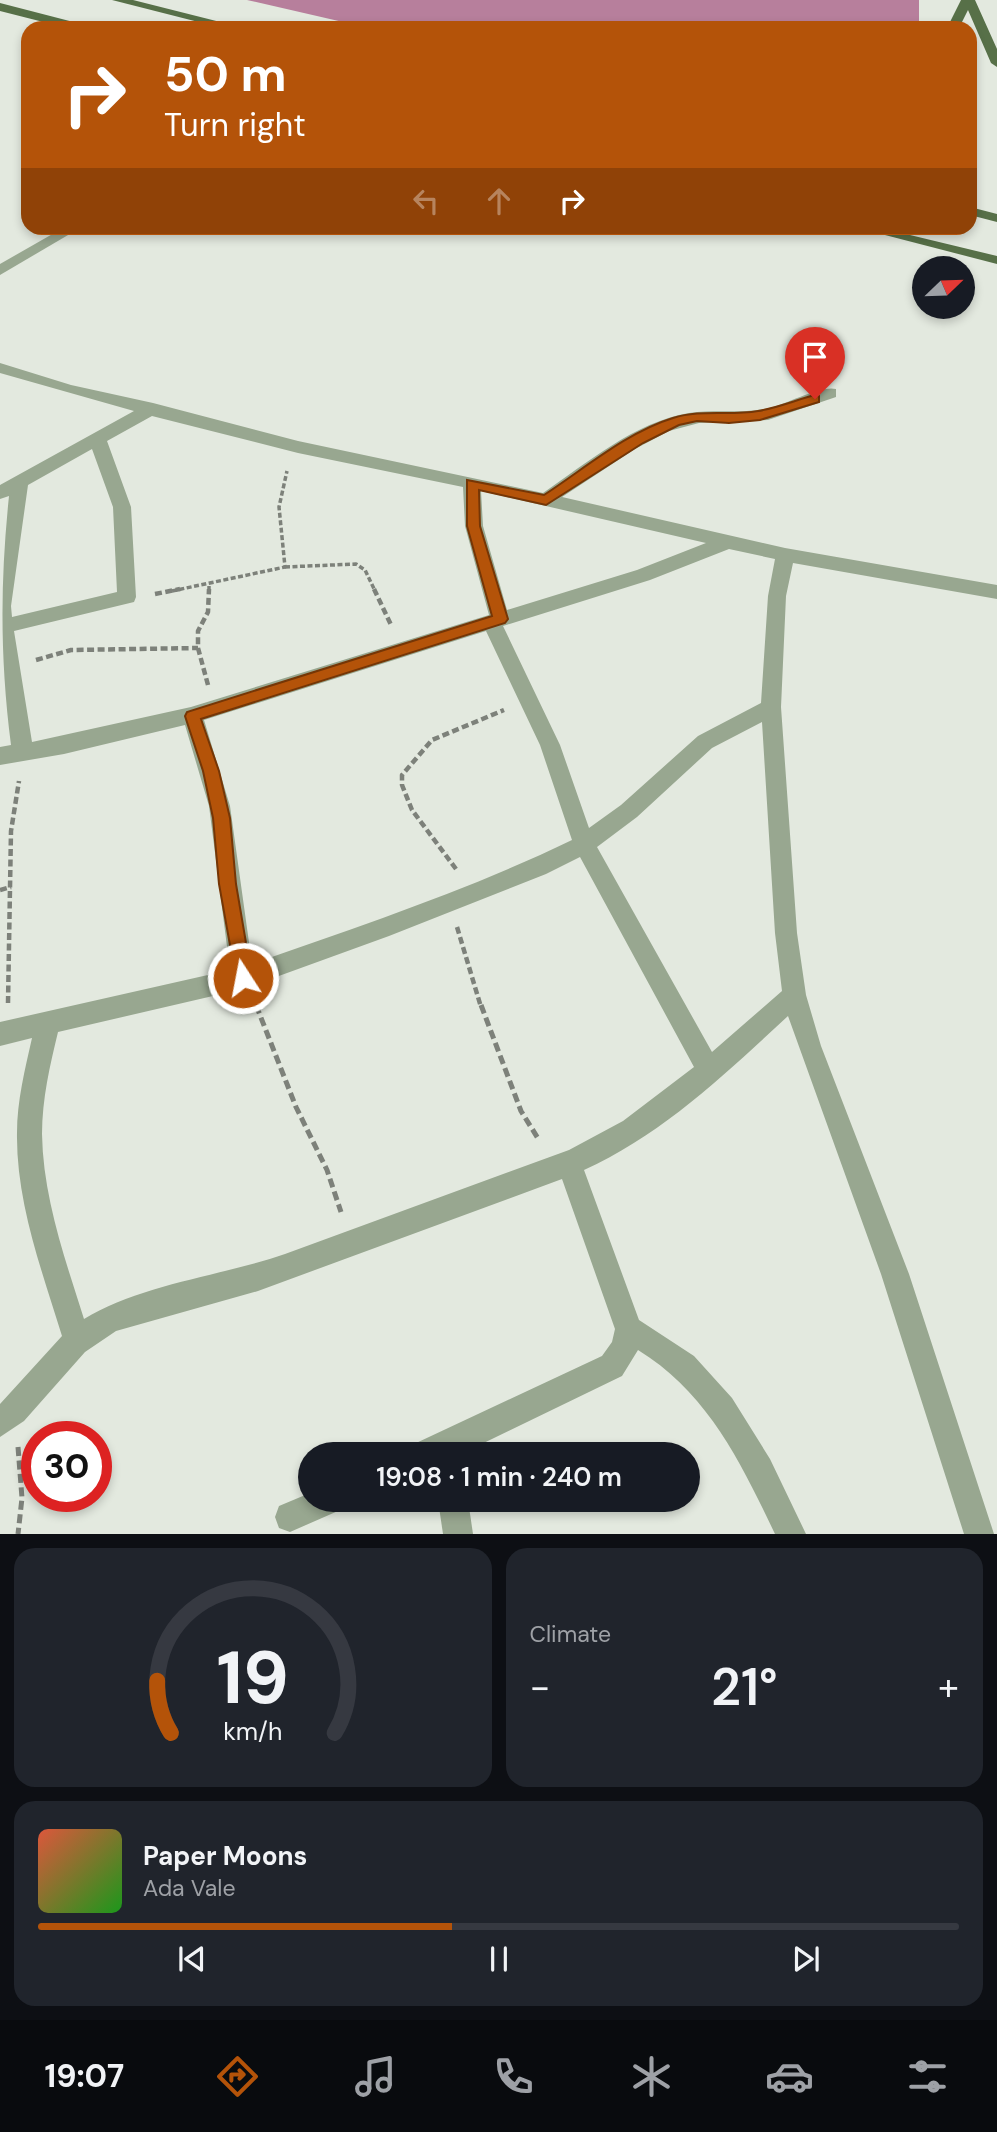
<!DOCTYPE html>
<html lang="en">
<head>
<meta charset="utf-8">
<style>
	body { margin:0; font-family:"DM Sans",sans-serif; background:#20242c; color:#f1f3f6; height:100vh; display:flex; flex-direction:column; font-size:26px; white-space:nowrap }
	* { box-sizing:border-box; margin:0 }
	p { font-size:23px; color:#9ea1a6 }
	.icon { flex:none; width:38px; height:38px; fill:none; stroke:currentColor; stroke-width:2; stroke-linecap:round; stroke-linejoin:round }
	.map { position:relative; height:1534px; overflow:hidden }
	.details { display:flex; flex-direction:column; gap:14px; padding:14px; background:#0d0f14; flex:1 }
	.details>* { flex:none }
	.guide { position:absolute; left:21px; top:21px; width:956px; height:214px; border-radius:21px; box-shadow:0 4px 10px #0003; background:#b45309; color:#fff; overflow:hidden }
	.needle { width:46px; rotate:67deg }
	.buttons { position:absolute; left:912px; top:256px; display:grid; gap:14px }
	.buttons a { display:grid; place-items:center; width:63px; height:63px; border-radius:50%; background:#171b24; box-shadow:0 4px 10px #0003; font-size:35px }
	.speed { position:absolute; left:21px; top:1421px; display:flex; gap:14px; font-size:35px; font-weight:700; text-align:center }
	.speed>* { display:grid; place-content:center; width:91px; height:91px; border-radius:50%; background:#171b24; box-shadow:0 4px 10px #0003; line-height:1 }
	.speed .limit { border:10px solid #d22; background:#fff; color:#111 }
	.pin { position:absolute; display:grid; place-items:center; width:60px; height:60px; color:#fff; margin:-72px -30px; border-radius:50% 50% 50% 0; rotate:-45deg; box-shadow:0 0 7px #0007 }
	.pin .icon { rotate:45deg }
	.me { position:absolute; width:77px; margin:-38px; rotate:349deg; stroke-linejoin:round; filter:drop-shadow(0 0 5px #0008) }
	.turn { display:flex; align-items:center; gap:24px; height:147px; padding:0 28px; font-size:32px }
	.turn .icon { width:91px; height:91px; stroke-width:2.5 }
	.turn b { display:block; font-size:49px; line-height:60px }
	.lanes { display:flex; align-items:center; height:66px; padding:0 28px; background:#0003; justify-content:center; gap:35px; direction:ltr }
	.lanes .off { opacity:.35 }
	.big { font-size:52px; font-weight:600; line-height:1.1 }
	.details .widget { flex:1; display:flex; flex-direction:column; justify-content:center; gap:10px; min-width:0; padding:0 24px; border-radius:21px; background:#20242c }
	.details .dial { align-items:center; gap:0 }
	.dial svg { height:182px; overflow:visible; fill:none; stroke:#363941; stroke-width:7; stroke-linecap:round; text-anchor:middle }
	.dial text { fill:#f1f3f6; stroke:none }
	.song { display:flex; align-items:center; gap:21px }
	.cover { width:84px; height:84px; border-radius:10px; background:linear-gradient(135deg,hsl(10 70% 55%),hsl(120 70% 35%)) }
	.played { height:7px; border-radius:4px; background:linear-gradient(90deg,#b45309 45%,#363941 45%) }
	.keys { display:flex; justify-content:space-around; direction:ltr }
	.heat { display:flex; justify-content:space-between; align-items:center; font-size:38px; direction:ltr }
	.details .tiles { flex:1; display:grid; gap:14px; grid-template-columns:1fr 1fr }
	.widget:last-child { grid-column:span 2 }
	.trip { position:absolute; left:298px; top:1442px; width:402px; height:70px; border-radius:35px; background:#171b24; box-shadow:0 4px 10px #0003; font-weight:600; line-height:70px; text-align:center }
	.dock { display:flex; height:112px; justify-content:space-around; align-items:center; background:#090b0e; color:#9ea1a6 }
	.dock .icon { width:49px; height:49px }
	.dock .selected { color:#b45309 }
	.dock b { font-size:32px; color:#f1f3f6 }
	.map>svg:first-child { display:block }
	.water { fill:#b77f9c }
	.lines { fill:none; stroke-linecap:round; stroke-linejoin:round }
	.path-far2 { stroke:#7d817a; stroke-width:3.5; stroke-dasharray:5 2.5; stroke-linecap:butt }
	.path-far1 { stroke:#7d817a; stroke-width:4.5; stroke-dasharray:7 3.5; stroke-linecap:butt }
	.path { stroke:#7d817a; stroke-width:5; stroke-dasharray:9 4.5; stroke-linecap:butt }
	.street { fill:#98a790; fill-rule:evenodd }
	.primary { fill:#577048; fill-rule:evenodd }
	.route { fill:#b45309; stroke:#753606; stroke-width:2 }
</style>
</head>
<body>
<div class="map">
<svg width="997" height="1534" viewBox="0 0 997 1534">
	<rect width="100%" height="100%" fill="#e3e9df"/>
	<path class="water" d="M247,0h672v28h-550z"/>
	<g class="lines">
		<g class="path-far2">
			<path d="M285,567l71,-3 9,6 10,21"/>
			<path d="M172,591l113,-24 -6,-60 8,-36"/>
			<path d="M209,591v-7"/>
		</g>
		<g class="path-far1">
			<path d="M374,589l18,38"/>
			<path d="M155,594l25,-5"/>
			<path d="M36,660l35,-10 127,-2"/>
			<path d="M208,685l-10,-37v-17l10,-19 1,-23"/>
			<path d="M456,869l-44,-59 -10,-25v-10l30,-35 72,-30"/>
			<path d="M0,890l11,-3"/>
			<path d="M457,927l24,80"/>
			<path d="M8,1003l3,-172 8,-50"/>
			<path d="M255,1004l1,3"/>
		</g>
		<g class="path">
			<path d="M256,1005l40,102 31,63 14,42"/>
			<path d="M481,1005l40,106 18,29"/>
			<path d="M18,1447l4,51 -4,36"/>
		</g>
		<g class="street">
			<path d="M63,228h17l-80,47v-11z"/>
			<path d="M0,363l71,22 82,18 145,38 245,52c44,-30 92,-71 146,-80 27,-4 54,1 80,-5 18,-4 52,-23 67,-19v8l-68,23 -69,3 -30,8 -34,18 -73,48 223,51 212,37v14l-204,-36 -7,33 -5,111 16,226 9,62 15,51 88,228 85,260h-30l-83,-260 -93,-258c-63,58 -125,118 -204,154l55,150 55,36 38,42 38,61 36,75h-31c-34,-71 -67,-141 -137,-184l-16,26 -161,78h-52l5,-10 188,-88 10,-14 3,-13 -53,-150 -304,112 -142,40 -31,21 -61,69 -24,16v-33l62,-68c-20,-65 -46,-134 -45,-203 0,-32 8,-64 15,-95l-32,8v-24l230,-52 -21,-164 -24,-81 -121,29 -64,11v-18l11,-2c-11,-87 -11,-162 -2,-249l-9,3v-14l134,-74 -134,-38zM152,416l146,37 165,34 2,39 24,89 -298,92 -159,35 -18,-111 120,-29 2,-5 -5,-90 -24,-66zM92,449l21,58 4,85 -105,25 -1,-11 17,-121zM481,491l225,52 -69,27 -130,40 -24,-84zM729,549l46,10 -7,37 -7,107 -63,33 -77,69 -32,23 -29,-83 -57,-119 147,-46zM486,631l54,114 32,95c-103,50 -212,86 -320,124l-22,-158 -26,-86zM762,722l13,211 7,58 -70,61 -115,-205 40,-30 75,-69zM580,857l114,210 -71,54 -54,29 -284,104c-63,22 -144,30 -201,65 -19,-60 -41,-122 -42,-185 0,-35 8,-69 16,-102l185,-43 146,-53 157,-62z"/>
			<path d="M310,1493v7h32l-4,11 -48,21 -11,-4 -4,-11 4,-11z"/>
			<path d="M438,1500h30l5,34h-30z"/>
		</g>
		<g class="primary">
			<path d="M112,0h21l111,28h-22z"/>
			<path d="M961,0h14l22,49v18l-6,-4 -23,-53 -9,18h-12z"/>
			<path d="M0,3l85,22 2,3h-20l-67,-17z"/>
			<path d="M970,207l27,7v8l-27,-7z"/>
			<path d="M858,228h23l116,28v8z"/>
		</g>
	</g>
	<path class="route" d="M815,395l4,1v6l-59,18 -31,3 -32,-2 -18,4 -36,18 -97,62 -67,-15 1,36 28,93 -3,4 -304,96 18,52 11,47 6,66 16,94 -3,6h-12l-18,-100 -6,-66 -10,-47 -18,-55 2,-4 305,-96 -25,-90v-46l77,15c40,-26 83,-63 129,-77 28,-9 56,-2 85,-7 19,-3 38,-11 57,-16z"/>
</svg>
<div class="buttons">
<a><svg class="needle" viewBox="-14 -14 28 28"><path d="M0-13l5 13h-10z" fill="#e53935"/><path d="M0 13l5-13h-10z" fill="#9ea1a6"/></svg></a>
</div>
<div class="speed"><div class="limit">30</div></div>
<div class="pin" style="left:815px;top:399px;background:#d93025"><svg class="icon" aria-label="arrive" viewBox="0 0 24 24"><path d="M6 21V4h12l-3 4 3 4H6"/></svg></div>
<svg class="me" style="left:243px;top:978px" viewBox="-20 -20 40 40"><circle r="17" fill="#b45309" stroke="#fff" stroke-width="3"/><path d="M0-11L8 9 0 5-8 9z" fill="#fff"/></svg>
<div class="trip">19:08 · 1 min · 240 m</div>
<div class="guide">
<div class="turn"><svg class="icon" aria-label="right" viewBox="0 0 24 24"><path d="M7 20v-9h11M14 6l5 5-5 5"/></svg><div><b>50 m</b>Turn right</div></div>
<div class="lanes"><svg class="icon off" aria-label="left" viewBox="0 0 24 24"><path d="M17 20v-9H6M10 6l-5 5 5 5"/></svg><svg class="icon off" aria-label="ahead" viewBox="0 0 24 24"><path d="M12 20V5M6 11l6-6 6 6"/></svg><svg class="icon" aria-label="right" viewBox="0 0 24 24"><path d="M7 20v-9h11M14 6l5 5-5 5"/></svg></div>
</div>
</div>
<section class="details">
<div class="tiles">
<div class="widget dial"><svg viewBox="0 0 100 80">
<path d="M14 69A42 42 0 1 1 86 69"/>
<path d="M14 69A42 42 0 0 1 8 46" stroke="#b45309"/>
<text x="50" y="56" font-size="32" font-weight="700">19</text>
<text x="50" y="72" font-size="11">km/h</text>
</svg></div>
<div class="widget"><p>Climate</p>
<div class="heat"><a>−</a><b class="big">21°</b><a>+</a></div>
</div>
<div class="widget">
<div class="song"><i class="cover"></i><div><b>Paper Moons</b><p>Ada Vale</p></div></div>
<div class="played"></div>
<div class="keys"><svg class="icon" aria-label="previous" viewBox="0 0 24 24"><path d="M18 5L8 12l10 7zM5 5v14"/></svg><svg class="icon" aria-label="pause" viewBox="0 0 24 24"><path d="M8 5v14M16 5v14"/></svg><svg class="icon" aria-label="next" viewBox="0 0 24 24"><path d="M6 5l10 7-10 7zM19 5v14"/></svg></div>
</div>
</div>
</section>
<nav class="dock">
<b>19:07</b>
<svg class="icon selected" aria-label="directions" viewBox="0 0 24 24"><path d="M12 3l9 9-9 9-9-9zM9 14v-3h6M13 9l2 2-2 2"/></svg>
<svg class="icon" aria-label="music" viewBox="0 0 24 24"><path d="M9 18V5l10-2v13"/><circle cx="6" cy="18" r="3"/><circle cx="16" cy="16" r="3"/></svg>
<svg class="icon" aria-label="phone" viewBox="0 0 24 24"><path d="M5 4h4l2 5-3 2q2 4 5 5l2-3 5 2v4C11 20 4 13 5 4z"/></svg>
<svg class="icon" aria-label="climate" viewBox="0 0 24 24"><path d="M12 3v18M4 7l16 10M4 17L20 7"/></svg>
<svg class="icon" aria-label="car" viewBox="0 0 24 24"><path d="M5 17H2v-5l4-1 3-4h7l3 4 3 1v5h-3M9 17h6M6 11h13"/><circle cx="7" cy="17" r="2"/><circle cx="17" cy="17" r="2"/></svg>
<svg class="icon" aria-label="filters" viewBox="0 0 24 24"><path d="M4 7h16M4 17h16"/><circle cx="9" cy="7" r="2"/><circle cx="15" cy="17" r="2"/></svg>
</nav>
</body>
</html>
